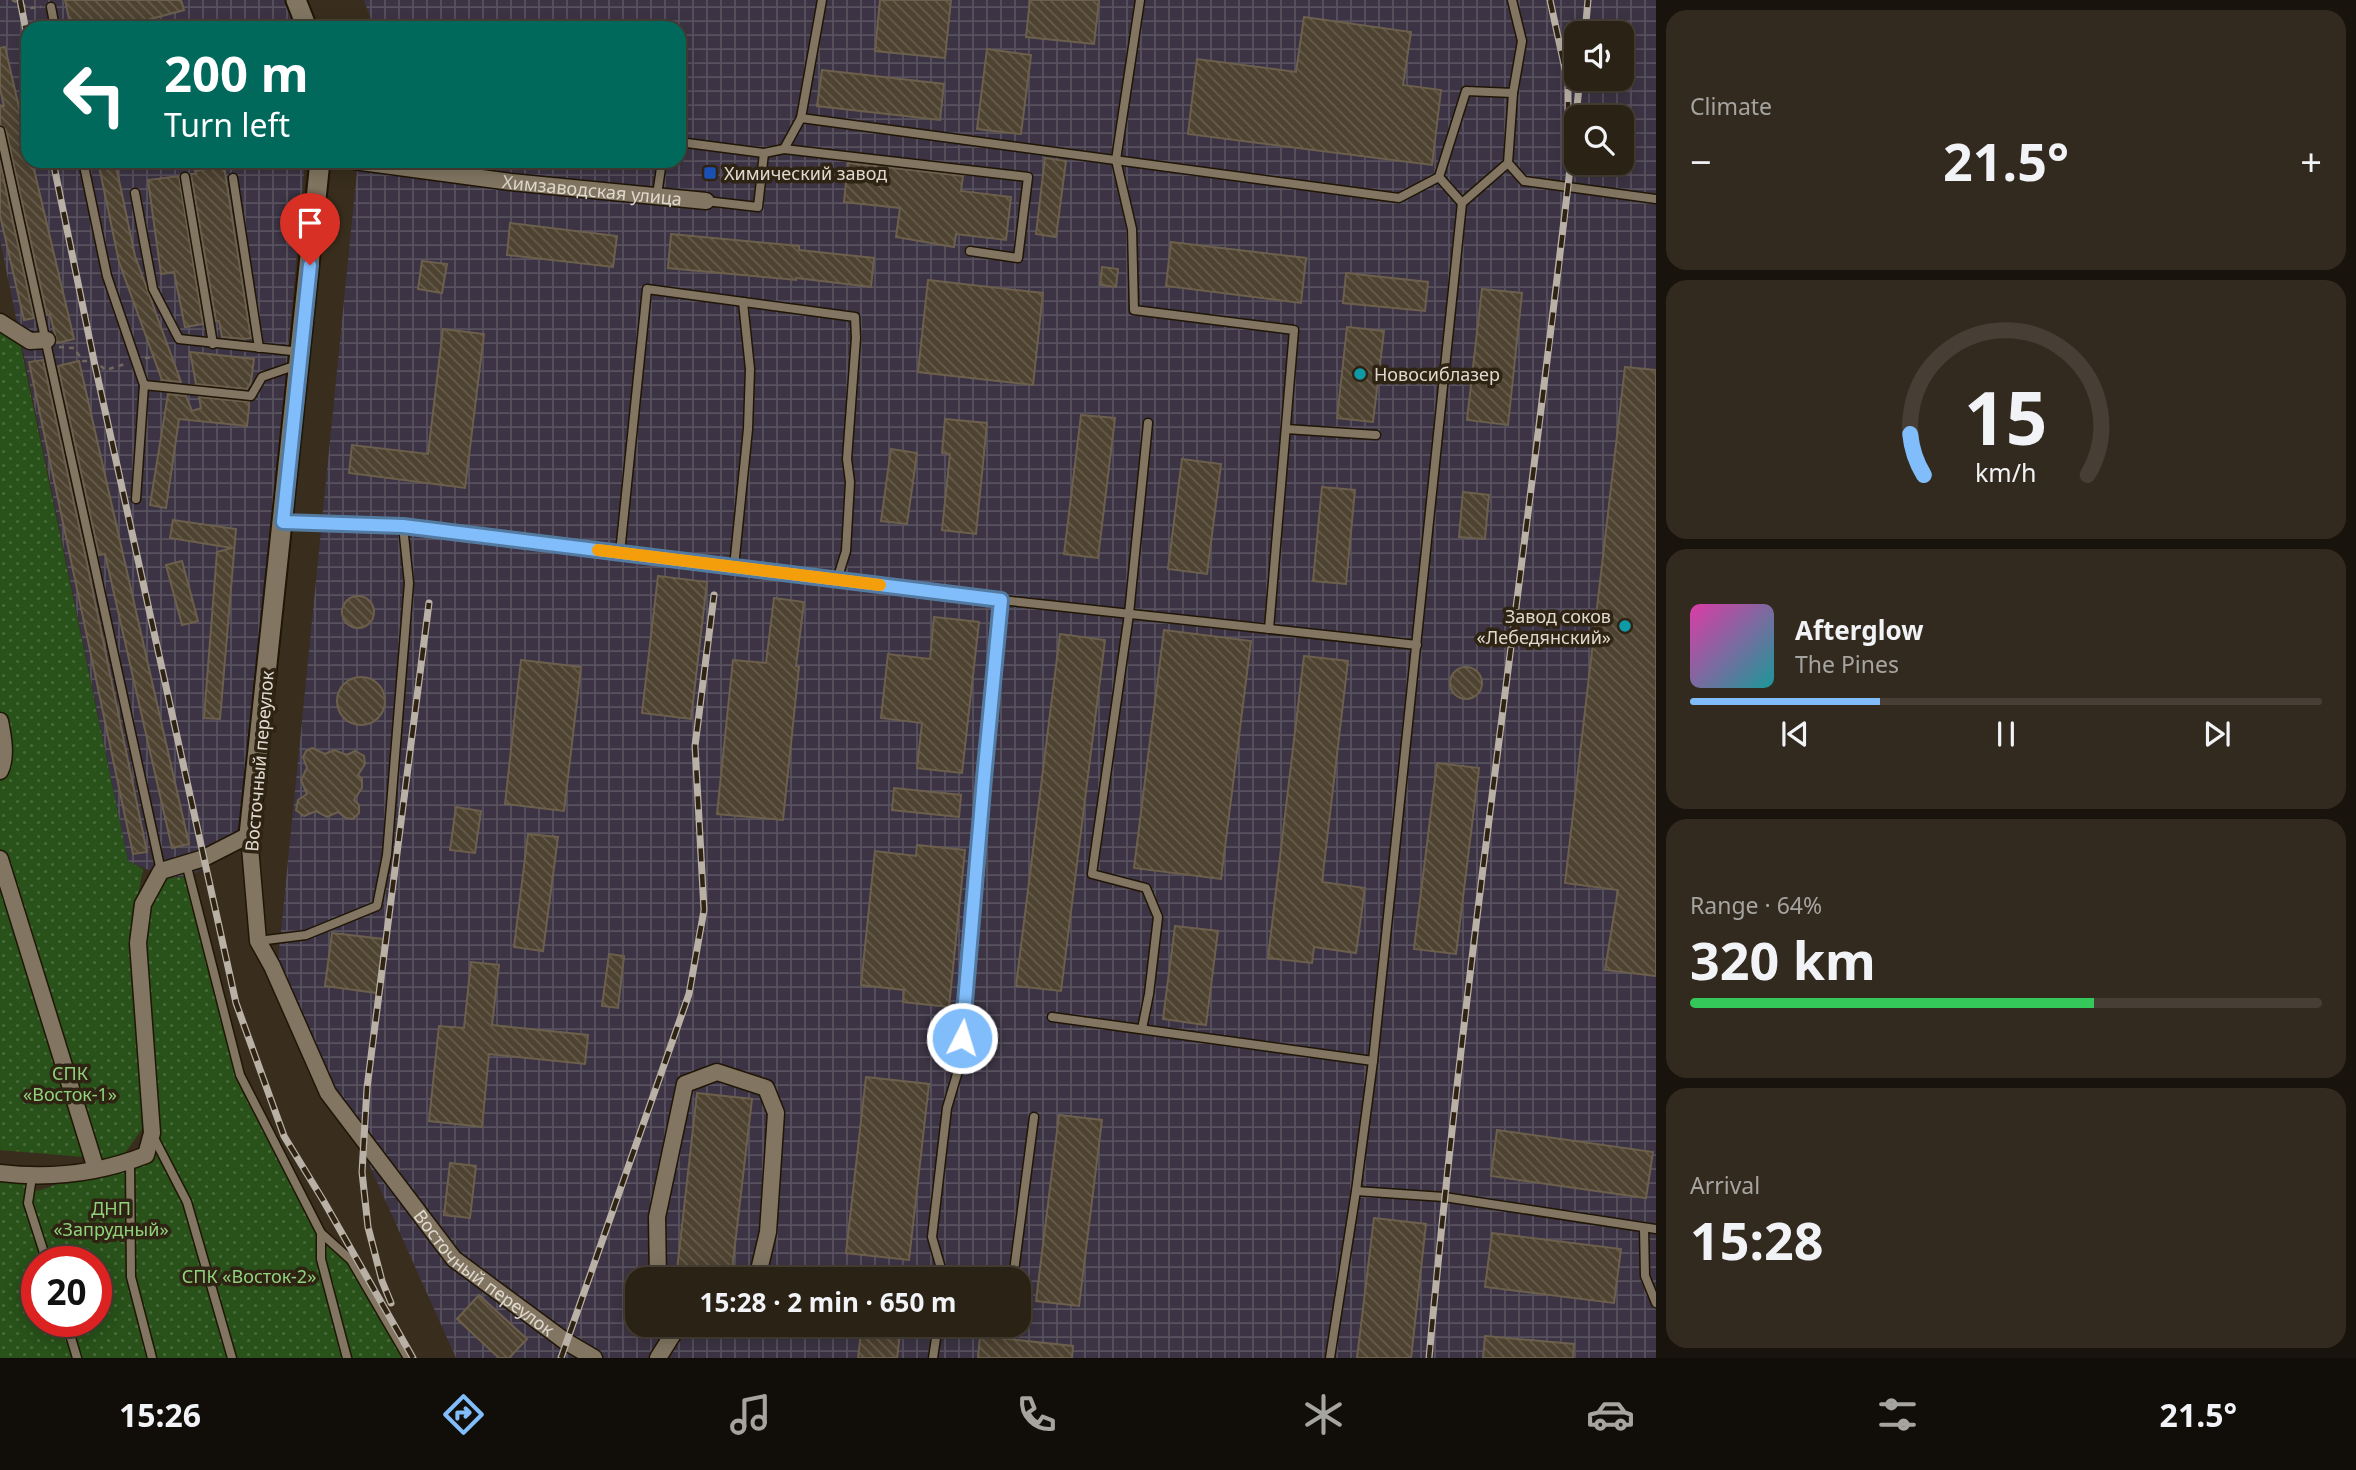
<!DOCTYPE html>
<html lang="en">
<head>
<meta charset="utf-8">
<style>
	body { margin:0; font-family:"Noto Sans",sans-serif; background:#332a1f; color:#f1f3f6; height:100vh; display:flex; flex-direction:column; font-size:26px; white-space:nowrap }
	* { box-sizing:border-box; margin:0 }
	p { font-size:23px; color:#a6a4a1 }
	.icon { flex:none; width:38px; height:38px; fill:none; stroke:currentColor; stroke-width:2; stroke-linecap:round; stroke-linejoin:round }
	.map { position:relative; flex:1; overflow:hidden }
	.details { display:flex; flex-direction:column; gap:10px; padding:10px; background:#18130c; width:700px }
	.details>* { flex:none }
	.top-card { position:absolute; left:21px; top:21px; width:665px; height:147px; border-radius:21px; box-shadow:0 4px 18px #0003,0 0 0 2px #473f35; background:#00695c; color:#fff; overflow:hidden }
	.fabs { position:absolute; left:1564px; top:21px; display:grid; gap:14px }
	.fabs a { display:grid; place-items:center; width:70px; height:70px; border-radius:14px; background:#2b2216; box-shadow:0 4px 18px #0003,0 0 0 2px #473f35; font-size:35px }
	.speed { position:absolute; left:21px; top:1246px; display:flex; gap:14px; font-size:35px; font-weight:700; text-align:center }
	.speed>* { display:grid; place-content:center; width:91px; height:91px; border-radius:50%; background:#2b2216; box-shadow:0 4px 18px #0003,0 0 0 2px #473f35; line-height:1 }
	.speed .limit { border:10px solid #d22; background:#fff; color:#111 }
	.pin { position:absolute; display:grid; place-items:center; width:60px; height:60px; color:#fff; margin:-72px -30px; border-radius:50% 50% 50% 0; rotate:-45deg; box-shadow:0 0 7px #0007 }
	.pin .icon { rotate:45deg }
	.me { position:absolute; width:77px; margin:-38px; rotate:5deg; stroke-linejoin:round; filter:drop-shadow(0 0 5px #0008) }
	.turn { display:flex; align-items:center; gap:24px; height:147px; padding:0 28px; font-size:32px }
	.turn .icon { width:91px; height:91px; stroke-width:2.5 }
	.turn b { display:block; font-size:49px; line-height:60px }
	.big { font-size:52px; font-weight:700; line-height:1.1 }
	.details .card { flex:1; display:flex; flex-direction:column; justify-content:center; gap:10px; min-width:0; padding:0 24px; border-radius:21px; background:#332a1f }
	.details .dial { align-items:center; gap:0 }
	.dial svg { height:182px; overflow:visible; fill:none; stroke:#473f35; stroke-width:7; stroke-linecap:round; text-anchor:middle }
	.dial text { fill:#f1f3f6; stroke:none }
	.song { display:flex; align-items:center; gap:21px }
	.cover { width:84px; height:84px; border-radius:10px; background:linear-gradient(135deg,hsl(320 70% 55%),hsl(180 70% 35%)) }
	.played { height:7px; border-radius:4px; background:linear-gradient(90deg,#80bdfa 30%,#473f35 30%) }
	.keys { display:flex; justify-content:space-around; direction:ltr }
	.heat { display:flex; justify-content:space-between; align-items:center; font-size:38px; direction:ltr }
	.charge { height:10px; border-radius:5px; background:linear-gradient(90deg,#34c759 64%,#473f35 0) }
	.trip { position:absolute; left:625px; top:1267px; width:406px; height:70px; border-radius:21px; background:#2b2216; box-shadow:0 4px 18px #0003,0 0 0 2px #473f35; font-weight:700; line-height:70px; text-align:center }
	.tab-bar { display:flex; height:112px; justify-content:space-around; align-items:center; background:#110e09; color:#a6a4a1 }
	.tab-bar .icon { width:49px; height:49px }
	.tab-bar .selected { color:#80bdfa }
	.tab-bar b { font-size:32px; color:#f1f3f6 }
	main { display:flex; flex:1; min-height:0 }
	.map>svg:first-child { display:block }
	.industrial { fill:url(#industrial-grid); fill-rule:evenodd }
	.park { fill:url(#park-dots); fill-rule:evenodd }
	.building { fill:url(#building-back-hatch); stroke:#6c604d; stroke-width:2 }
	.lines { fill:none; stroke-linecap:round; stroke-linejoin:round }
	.service-casing { stroke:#201606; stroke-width:11 }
	.minor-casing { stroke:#201606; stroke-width:19 }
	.tertiary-casing { stroke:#201606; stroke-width:23 }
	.path { stroke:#72685a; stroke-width:2.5; stroke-dasharray:5 5; stroke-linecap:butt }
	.service { stroke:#827662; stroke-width:8 }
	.minor { stroke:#827662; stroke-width:16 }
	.tertiary { stroke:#827662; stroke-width:19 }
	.rail-casing { stroke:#b9b1a6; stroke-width:7 }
	.rail { stroke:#2f2413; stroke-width:4.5; stroke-dasharray:13; stroke-linecap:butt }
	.route-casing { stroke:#537ba2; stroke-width:18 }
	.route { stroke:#80bdfa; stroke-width:12 }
	.slow { stroke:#f59e0b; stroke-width:12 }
	.transit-dot { fill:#1a4fb4; stroke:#2f2413; stroke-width:2.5 }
	.culture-dot { fill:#0f9aa8; stroke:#2f2413; stroke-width:2.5 }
	.labels { text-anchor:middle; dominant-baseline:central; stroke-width:7; stroke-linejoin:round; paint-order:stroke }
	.poi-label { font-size:18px; fill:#e0d9cf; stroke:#2f2413; text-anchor:start }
	.street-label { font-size:18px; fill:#e0d9cf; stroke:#2f2413 }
	.park-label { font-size:18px; fill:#90d37d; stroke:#2f2413 }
</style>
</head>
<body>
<main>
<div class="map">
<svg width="1656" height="1358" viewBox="0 0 1656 1358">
	<defs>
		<pattern id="industrial-grid" width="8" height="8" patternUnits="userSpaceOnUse" patternTransform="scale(1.75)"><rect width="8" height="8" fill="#3c3444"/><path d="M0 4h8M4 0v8" fill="none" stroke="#58515e"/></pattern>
		<pattern id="park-dots" width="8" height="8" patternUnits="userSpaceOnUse" patternTransform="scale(1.75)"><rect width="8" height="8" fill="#285219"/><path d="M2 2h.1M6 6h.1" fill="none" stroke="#476a39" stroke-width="1.8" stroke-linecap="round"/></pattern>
		<pattern id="building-back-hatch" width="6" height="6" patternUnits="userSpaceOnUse" patternTransform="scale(1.75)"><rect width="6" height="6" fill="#4e4230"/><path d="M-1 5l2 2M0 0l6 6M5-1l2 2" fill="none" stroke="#675d4d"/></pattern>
	</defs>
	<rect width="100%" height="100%" fill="#392e1d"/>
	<g class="industrial">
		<path d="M0,0h288l11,28h-271v133h277l-61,686 -56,30 -21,1 -39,-17 -128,-621z"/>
		<path d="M364,0h1292v1358h-1200l-178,-397 80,-800h321v-133h-307v-6zM1577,33h45v46h-45zM1577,117h45v46h-45zM637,1279h381v46h-381z"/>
	</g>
	<g class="park">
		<path d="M0,323l20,20 108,518 15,8 -10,54 9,206 -22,31 -120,-10z"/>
		<path d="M188,877l48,202 83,158 17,9 72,112h-408v-179l24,4 14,8 22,-8 87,-22 -6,-244 26,-39zM37,1262h59v59h-59z"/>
	</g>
	<g class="building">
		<path d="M65,0h116l3,10 -66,18h-47z"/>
		<path d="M880,0h71l-6,58 -70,-7z"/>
		<path d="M1030,0h69l-5,44 -68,-7z"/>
		<path d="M1304,17l107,15 -8,53 38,5 -9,75 -244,-31 9,-75 99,13z"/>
		<path d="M5,47l23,99v15h4l42,178 -17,4 -7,-29 -3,1 -41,-185 -6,-5v-19h4l-4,-17v-41z"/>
		<path d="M987,49l44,6 -10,79 -44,-5z"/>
		<path d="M822,70l122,14 -4,36 -123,-14z"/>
		<path d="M1045,158l21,3 -10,76 -20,-3z"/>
		<path d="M98,161h17l20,95 46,126 -19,-2 -43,-118z"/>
		<path d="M0,162l34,156 -10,2 -24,-105z"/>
		<path d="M848,163l115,13 -2,15 50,6 -5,43 -50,-6 -2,13 -58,-10 4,-29 -56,-6z"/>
		<path d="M224,166l27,172 -6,1 -23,-2 -3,-16h-3l-25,-147h5l-1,-3z"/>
		<path d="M179,176l24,148 -18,3 -11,-55 -13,2 -13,-94z"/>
		<path d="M510,223l107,13 -4,31 -106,-12z"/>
		<path d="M671,234l128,12v4l75,8 -3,29 -75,-9v2l-128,-12z"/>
		<path d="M1171,242l135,16 -5,45 -135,-17z"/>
		<path d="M422,261l25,3 -5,29 -24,-4z"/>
		<path d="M1102,267l16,2 -2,18 -16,-2z"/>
		<path d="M1346,273l82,9 -3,29 -82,-8z"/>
		<path d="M928,280l115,13 -10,92 -115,-13z"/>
		<path d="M1482,289l40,4 -14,132 -41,-5z"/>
		<path d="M1347,327l37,4 -11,91 -36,-4z"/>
		<path d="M443,329l41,5 -19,154 -116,-15 3,-28 76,9z"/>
		<path d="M190,352l64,7 -3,23 -4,7 -51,-5z"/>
		<path d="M43,360l43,198 61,294 -14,2 -104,-492z"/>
		<path d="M79,361l110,483 -17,4 -67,-294 -6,1 -41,-189z"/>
		<path d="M1625,367l31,3v606l-51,-6 13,-80 -53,-7z"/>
		<path d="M168,394l18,2 6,15 9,-3 -2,-11 50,5v5l-2,19 -68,-7 -13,89 -16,-3z"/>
		<path d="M1081,415l34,3 -17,140 -34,-4z"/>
		<path d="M945,419l42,4 -11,111 -34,-4 8,-76 -8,-1z"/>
		<path d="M891,449l26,4 -10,71 -26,-3z"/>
		<path d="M1182,459l39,5 -14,110 -39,-5z"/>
		<path d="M1322,487l33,3 -9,94 -33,-3z"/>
		<path d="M1463,492l26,3 -4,44 -26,-2z"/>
		<path d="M173,520l63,9 -16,190 -16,-1 13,-166 15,-4 -62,-10z"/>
		<path d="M182,561l16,60 -16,4 -16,-60z"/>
		<path d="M658,576l49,6 -16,137 -49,-6z"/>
		<circle cx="358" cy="612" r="16"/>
		<path d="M774,598l30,4 -8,64 3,1 -16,153 -66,-6 16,-154 33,3z"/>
		<path d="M934,617l45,5 -17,151 -45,-5 5,-45 -41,-5 7,-64 42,5z"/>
		<path d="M1164,630l87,11 -30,238 -87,-11z"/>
		<path d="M1060,634l45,6 -44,351 -45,-5z"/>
		<path d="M1304,656l44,5 -26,221 43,6 -9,65 -42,-6 -2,16 -44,-5z"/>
		<path d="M521,660l60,7 -17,144 -59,-7z"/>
		<circle cx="1466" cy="683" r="16"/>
		<circle cx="361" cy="701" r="24"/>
		<path d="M312,748l13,6 9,-4 13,5 8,-4 9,5 1,8 -7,11 4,4v9l-8,12 5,5v8l-6,6 -7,-1 -8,-6 -11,5 -11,-6 -12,5 -8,-6 2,-10 9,-6 -6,-14 6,-12 -4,-11 3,-6z"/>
		<path d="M1437,763l42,5 -23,186 -42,-5z"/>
		<path d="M894,788l67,7 -2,22 -67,-7z"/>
		<path d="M456,807l25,4 -6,42 -25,-3z"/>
		<path d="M528,834l30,3 -15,114 -29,-4z"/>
		<path d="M917,845l48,5 -16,157 -46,-5 1,-12 -43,-5 14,-134 41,5z"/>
		<path d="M1175,926l43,5 -12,94 -43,-6z"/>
		<path d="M332,933l51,6 -6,54 -52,-7z"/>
		<path d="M609,954l15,2 -6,52 -16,-2z"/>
		<path d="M471,962l28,3 -7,60 96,10 -3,29 -96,-10 -7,73 -53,-6 10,-95 25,2z"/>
		<path d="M866,1077l63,7 -20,176 -63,-7z"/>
		<path d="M697,1093l55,6 -21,180h-55z"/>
		<path d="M1059,1115l43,5 -23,186 -43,-5z"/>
		<path d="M1497,1130l156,22 -7,46 -155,-22z"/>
		<path d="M450,1163l26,3 -6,52 -26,-3z"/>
		<path d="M1374,1218l52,6 -15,134h-54z"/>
		<path d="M1492,1233l129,16 -7,54 -129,-16z"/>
		<path d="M479,1295l48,44 -18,19h-10l-42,-39z"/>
		<path d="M862,1325h39l-4,33h-39z"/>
		<path d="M980,1336l93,10 -1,12h-94z"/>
		<path d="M1485,1336l89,8 -1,14h-90z"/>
	</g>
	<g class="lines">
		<g class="service-casing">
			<g id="service">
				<path d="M822,0l-21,118 598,80 40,-21 27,-86 47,2"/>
				<path d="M1140,0l-24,160 16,69 2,81 160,20 -25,299"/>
				<path d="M1512,0l10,41 -9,52 -5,70 16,18 132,18"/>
				<path d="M51,7l4,21"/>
				<path d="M801,118l-17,31 244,28 -10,81 -48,-7"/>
				<path d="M0,131l161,740"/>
				<path d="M679,142l85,11 -6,54 -52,-6"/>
				<path d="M764,153l20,-4"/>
				<path d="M83,161l24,115 37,109 -8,114"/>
				<path d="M185,177l28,167"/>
				<path d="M1439,177l23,26"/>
				<path d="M233,178l26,170"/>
				<path d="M135,193l18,96 26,50 122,13"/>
				<path d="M657,195l5,-34"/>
				<path d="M144,385l107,11 11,-19 35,-12"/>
				<path d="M1286,429l90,6"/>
				<path d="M283,522l120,4 598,74 416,45"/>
				<path d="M620,553l27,-264 208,28 1,21 -9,121 3,23 -4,69 -9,29"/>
				<path d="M734,567l14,-138 2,-60 -7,-67"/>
				<path d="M186,863l54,212 81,158"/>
				<path d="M258,941l48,-6 71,-29 10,-51 22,-272 -6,-57"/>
				<path d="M1052,1017l321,44"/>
				<path d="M1142,1029l7,-35 9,-77 -12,-29 -54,-14 37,-260 19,-191"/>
				<path d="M153,1136l34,66 45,156"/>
				<path d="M130,1161l1,116 21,81"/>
				<path d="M32,1177l-4,26 19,59"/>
				<path d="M1356,1191l88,6 212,32"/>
				<path d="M1644,1228l1,48 11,27"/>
				<path d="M944,1279l-12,-42 15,-129 13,-44 23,-286 18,-178"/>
				<path d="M1013,1279l21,-162"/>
				<path d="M66,1321l11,37"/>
				<path d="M347,1358l-26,-99v-26l30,27 57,98"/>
				<path d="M933,1358l5,-33"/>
				<path d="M1330,1358l26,-167 17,-130 89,-858 46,-40"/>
			</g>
		</g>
		<g class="minor-casing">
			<g id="minor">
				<path id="s1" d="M354,161l157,21 195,19"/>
				<path d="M0,322l30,19 17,-1"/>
				<path d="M0,721c3,15 7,36 0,50"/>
				<path d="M0,859l96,310"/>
				<path id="s2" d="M0,1173c49,6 100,0 146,-18l6,-22 -14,-190 5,-39 18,-33 43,-13 45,-23 9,106 14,25 56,127 126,166 111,82 29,17"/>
				<path d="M658,1279l-1,-62 28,-133 32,-12 49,16 10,25 -8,119 -11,47"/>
				<path d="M677,1325l40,2 5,-2"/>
				<path d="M658,1358l20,-32"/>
			</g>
		</g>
		<g class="tertiary-casing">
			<g id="tertiary">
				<path d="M296,0l11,28"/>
				<path d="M249,835l71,-674"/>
			</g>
		</g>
		<g class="path">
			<path d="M12,0l18,8 11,-1"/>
			<path d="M59,347l15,1 9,13h11l12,9 19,-6"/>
			<path d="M145,358l9,-1"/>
		</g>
		<use href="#service" class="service"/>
		<use href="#minor" class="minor"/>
		<use href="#tertiary" class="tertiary"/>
		<g class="rail-casing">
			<g id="rail">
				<path d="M20,0l8,41"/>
				<path d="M1550,0l18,83v28"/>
				<path d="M1585,33l3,-33"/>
				<path d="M53,161l41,200 142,642 48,133 39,64 90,158"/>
				<path d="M391,1303l-9,-22 -14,-54 -6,-55 5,-84 62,-485"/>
				<path d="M561,1358l128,-364 15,-84 -9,-164 19,-151"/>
				<path d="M1429,1358c39,-428 105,-852 151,-1279"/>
			</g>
		</g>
		<use href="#rail" class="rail"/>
	</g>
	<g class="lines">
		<g class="route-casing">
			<path id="route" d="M310,265l-27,257 120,4 598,74 -17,178 -22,260"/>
		</g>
		<use href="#route" class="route"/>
		<path class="slow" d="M598,550l282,35"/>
	</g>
	<rect class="transit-dot" x="703" y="166" width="14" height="14" rx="3.5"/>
	<g class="culture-dot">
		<circle cx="1360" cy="374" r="7"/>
		<circle cx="1625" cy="626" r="7"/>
	</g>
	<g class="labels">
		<g class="poi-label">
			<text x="724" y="173">Химический завод</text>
			<text x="1374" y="374">Новосиблазер</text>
			<text x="1611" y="616" text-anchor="end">Завод соков<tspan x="1611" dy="21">«Лебедянский»</tspan></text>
		</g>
		<g class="street-label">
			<text stroke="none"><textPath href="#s1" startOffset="240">Химзаводская улица</textPath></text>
			<text transform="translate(259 761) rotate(-85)">Восточный переулок</text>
			<text stroke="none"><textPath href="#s2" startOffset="1048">Восточный переулок</textPath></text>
		</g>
		<g class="park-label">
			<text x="70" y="1073">СПК<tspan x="70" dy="21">«Восток-1»</tspan></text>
			<text x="111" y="1208">ДНП<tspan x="111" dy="21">«Запрудный»</tspan></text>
			<text x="249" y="1276">СПК «Восток-2»</text>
		</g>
	</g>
</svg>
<div class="fabs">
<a><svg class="icon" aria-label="sound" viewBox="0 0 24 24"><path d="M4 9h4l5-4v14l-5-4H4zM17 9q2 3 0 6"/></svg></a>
<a><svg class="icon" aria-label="search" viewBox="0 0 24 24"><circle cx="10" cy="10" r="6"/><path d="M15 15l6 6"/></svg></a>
</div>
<div class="speed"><div class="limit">20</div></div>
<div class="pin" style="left:310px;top:265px;background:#d93025"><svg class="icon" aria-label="arrive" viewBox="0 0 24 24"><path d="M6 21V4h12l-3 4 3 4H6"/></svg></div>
<svg class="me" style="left:962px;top:1038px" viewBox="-20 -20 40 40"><circle r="17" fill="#80bdfa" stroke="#fff" stroke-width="3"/><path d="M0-11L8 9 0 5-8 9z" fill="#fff"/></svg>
<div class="trip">15:28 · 2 min · 650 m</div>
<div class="top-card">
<div class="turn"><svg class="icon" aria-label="left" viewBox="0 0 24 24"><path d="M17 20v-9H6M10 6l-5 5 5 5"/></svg><div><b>200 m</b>Turn left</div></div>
</div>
</div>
<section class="details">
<div class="card"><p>Climate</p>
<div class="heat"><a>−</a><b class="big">21.5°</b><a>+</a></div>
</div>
<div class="card dial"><svg viewBox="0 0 100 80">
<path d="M14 69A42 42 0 1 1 86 69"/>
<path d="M14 69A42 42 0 0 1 8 51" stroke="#80bdfa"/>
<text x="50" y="56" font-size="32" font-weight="700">15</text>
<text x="50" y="72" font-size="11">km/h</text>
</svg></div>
<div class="card">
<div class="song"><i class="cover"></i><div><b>Afterglow</b><p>The Pines</p></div></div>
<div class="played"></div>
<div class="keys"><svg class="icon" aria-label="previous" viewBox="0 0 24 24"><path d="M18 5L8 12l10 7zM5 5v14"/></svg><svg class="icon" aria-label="pause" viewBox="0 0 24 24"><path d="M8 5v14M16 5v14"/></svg><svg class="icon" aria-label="next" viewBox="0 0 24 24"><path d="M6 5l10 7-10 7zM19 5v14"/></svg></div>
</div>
<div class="card"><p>Range · 64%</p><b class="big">320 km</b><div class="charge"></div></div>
<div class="card"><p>Arrival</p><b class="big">15:28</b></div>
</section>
</main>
<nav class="tab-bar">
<b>15:26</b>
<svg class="icon selected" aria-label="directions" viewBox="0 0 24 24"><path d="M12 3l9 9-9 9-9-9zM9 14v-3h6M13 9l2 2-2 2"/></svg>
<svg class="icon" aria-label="music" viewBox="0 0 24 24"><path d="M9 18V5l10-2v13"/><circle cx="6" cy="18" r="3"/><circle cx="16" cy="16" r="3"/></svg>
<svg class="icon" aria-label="phone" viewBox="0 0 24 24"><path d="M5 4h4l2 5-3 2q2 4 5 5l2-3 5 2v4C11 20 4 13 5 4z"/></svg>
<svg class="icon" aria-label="climate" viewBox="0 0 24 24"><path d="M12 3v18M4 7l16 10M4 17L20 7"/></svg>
<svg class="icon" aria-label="car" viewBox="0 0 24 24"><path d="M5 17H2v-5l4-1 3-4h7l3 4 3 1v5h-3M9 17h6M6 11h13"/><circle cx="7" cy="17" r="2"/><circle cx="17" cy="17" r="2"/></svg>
<svg class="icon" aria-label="filters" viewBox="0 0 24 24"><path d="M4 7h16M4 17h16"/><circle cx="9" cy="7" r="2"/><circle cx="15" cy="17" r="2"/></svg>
<b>21.5°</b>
</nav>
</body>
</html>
